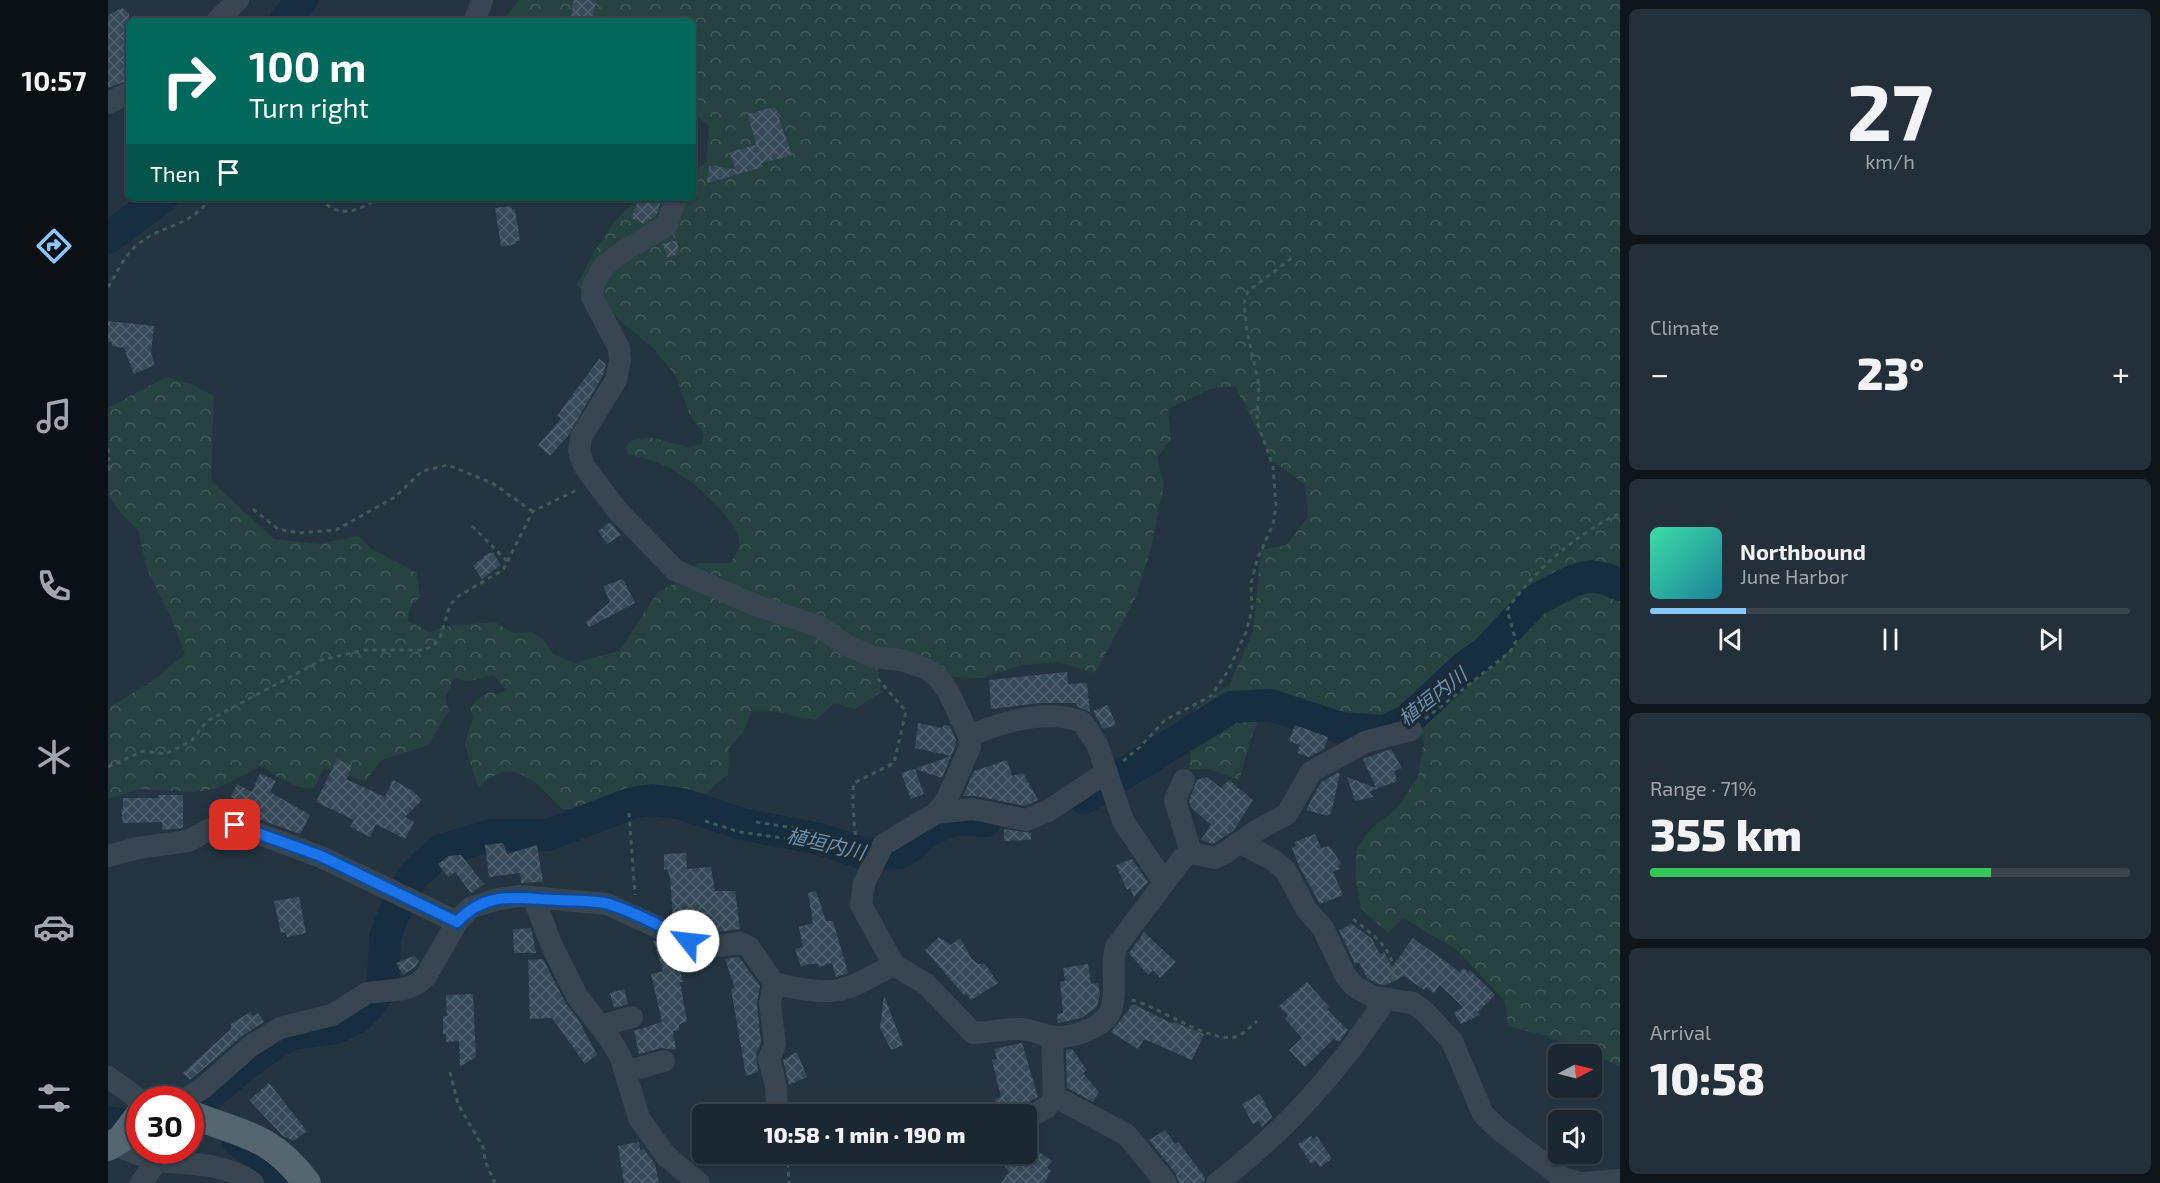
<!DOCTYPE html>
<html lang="en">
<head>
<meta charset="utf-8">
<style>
	body { margin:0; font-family:"Exo 2","Noto Sans JP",sans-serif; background:#243039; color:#f1f3f6; height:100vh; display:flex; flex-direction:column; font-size:22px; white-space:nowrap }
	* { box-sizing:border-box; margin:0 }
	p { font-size:20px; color:#a0a6ab }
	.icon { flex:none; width:33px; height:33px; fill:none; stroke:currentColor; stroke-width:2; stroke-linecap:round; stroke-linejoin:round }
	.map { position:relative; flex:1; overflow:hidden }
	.sheet { display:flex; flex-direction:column; gap:9px; padding:9px; background:#0f161b; width:540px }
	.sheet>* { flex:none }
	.guide { position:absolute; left:18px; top:18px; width:570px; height:183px; border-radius:9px; box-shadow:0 2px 4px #0004,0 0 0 2px #39444d; background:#00695c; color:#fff; overflow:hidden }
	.needle { width:39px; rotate:83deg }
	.fabs { position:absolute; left:1440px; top:1044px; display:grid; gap:12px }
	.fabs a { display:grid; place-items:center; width:54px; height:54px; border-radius:9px; background:#1b2831; box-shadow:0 2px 4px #0004,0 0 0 2px #39444d; font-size:30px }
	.speed { position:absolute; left:18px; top:1086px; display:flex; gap:12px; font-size:30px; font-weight:700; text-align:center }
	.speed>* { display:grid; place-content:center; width:78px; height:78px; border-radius:50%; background:#1b2831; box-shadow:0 2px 4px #0004,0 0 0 2px #39444d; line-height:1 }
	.speed .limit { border:9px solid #d22; background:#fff; color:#111 }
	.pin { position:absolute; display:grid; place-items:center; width:51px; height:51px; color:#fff; margin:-26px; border-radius:12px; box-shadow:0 3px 9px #0006 }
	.me { position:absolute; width:66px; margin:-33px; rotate:299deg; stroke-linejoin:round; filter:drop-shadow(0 0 4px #0008) }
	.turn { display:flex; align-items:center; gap:21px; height:126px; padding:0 24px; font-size:27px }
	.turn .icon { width:78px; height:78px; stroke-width:2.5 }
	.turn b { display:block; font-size:42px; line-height:51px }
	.then { display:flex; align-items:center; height:57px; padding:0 24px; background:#0003; gap:12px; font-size:22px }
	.big { font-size:45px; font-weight:800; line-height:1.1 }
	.sheet .widget { flex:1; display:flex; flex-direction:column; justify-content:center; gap:9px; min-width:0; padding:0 21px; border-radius:9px; background:#243039 }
	.sheet .dial { align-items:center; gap:0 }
	.dial b { font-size:78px; line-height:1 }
	.song { display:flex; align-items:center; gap:18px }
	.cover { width:72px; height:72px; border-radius:9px; background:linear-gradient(135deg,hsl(160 70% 55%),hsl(190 70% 35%)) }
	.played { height:6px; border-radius:3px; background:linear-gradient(90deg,#89c7fd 20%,#39444d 20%) }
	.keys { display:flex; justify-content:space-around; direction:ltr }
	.heat { display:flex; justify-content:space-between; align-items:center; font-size:33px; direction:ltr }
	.charge { height:9px; border-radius:4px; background:linear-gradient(90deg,#34c759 71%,#39444d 0) }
	.trip { position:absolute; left:584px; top:1104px; width:345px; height:60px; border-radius:9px; background:#1b2831; box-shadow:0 2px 4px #0004,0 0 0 2px #39444d; font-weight:800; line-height:60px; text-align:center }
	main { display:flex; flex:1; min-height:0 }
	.tab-bar { display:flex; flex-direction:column; width:108px; justify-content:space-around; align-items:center; background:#0b1014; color:#a0a6ab }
	.tab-bar .icon { width:42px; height:42px }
	.tab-bar .active { color:#89c7fd }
	.tab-bar b { font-size:27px; color:#f1f3f6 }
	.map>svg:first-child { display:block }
	.forest { fill:url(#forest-crowns) }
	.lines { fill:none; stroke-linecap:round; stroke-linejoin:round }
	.river { stroke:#162e40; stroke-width:32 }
	.building { fill:url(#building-cross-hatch) }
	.path { stroke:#3f5a58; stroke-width:3; stroke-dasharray:4.5 4.5; stroke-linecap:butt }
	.minor { stroke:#384651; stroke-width:22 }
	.major { stroke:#566671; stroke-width:28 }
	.route-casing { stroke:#114b97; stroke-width:15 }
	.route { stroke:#1a73e8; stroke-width:10 }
	.labels { text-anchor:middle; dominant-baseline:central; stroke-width:6; stroke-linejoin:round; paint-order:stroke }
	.water-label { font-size:20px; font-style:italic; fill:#6d91ac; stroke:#1d2b36 }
</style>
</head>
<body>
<main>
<nav class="tab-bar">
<b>10:57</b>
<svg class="icon active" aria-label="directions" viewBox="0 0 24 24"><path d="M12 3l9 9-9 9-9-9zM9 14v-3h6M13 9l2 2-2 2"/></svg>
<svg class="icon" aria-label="music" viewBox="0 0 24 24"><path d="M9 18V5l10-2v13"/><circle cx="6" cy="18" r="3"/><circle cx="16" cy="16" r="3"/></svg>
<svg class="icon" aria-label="phone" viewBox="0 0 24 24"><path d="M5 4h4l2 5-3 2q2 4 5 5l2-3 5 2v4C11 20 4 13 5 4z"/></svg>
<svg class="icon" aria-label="climate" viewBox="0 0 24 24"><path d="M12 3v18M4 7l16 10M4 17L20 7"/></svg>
<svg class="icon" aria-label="car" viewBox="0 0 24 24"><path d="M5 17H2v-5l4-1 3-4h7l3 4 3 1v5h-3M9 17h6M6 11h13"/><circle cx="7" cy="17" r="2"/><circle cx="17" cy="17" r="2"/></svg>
<svg class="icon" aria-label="filters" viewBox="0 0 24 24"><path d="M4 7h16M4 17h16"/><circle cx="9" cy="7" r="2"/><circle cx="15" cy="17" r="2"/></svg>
</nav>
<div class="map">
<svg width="1512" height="1183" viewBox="0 0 1512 1183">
	<defs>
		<pattern id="forest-crowns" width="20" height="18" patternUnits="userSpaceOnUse" patternTransform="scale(1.5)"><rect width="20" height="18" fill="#264241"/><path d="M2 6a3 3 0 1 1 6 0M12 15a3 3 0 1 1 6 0" fill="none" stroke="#435c5b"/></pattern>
		<pattern id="building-cross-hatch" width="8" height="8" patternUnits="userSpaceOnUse" patternTransform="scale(1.5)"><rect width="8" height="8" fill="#364a57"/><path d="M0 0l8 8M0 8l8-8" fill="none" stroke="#51626e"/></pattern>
	</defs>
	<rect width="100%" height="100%" fill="#243541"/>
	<path class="forest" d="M411,0h1101v1066l-73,-30 -39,-10 -3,-25 -48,-51 -54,-32 -15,15 -27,-25 -6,-33 2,-28 15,-19 24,-19 22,-32 6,-35 -15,-27c-34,16 -61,6 -94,-6 -15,-5 -31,-8 -46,-12l-17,38 -13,45 -31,-11 -19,1 7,-61 34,-25 23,-52 8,-82 25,-5 22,-28 -3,-32 -32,-24 -38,-75 -25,3 -42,20 3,30 -14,19 7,26 -14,68 -15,47 -40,74 -37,-11 -36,3 -40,13 -35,-1 -70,-25 4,40 -26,17 -21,-6 -18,17c-20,-2 -45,-12 -64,-9l-9,21 -14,16 -1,26 -22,19 -33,-2 -19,-6 -18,3 -55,22 -19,-1c-27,-28 -49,-56 -84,-21l-13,-43 8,-28 -3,-9 6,-8 13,-8 8,2 9,-4 -12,-15 -25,6 -15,-2 -9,19 4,13 -21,34 -46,15 -17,21 -41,-13 -10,20c-21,1 -35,-10 -52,-22l-46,23 -22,3 -55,-3 -31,10v-91l42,-25 35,-29 -14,-36 -24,-49 -9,-39 -19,-19 -11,-18v-85l58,-31 25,7 23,12 -3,85 63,58 45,5 39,-8 14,13 45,24 3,23 -10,12 -2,13 21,11 21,-6 45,-4 18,11 19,-1 10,6 11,16 22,9 44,-12 39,-59 20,-10 21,-19h32c2,-5 7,-11 8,-17 2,-12 -8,-24 -15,-32 -25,-30 -57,-54 -96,-59l-2,-8 4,-6 19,-4 39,10 14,-3 2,-10 -14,-19 -15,-40 -22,-27 -76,-63c13,-25 39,-80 69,-87 14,-3 33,0 47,0v-25l13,-11 3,-36 -16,-12v-93h-191z"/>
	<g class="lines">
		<g class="river">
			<path d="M177,21l17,-21"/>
			<path d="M0,238l54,-40"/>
			<path d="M976,798l148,-91 38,-2 71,23 44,3 23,-11 58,-54 19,-13 49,-52 38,-20 18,-5 17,3 13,6"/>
			<path d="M82,1111l52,-44 37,-26 14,-7 43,-6 20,-10 15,-14 12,-20 2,-47 9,-23 19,-38 28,-26 50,-15h57l84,-32 20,-3 30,4 60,20 78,15 45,15 34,-1 13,-7 9,-11 23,-12 18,-4 23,2"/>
			<path d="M0,1122l32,5"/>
			<path d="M130,1141l29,19 13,23"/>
		</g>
	</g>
	<g class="building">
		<path d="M466,0h22l-4,21h-22z"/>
		<path d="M14,8l7,5v67l-21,8v-73z"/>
		<path d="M667,107l17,48 -30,8 1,4 -56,16 2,-17 26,3 -5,-17 26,-7 -8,-31z"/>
		<path d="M531,198h16l6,3 -5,15 -13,8 -12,-6z"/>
		<path d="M403,206l1,4 3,-1 5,32h-4v3l-15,3 -6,-39z"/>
		<path d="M569,240l2,14 -12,4 -4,-14z"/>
		<path d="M0,321l46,5 -3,27 4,12 -21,9 -10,-26 -12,-2v-4h-4z"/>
		<path d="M491,359l7,5 -3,11 -35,61 -18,20 -12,-11 23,-26 -4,-3z"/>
		<path d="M502,522l11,13 -14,9 -9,-13z"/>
		<path d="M380,553h5l8,12 -19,14 -9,-13z"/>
		<path d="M515,579l12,24 -46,24 -3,-5 24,-20 -7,-16z"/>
		<path d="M959,672l1,12 19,-1 3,29 -12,-5 -2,-4h-37l-48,6 -2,-29z"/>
		<path d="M1000,705l8,20 -13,4 -10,-18z"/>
		<path d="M810,723l24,5 2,-3 6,1 6,14v5l-14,33 -27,-9 36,-13 -36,-8z"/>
		<path d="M1187,725l33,12 -4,12 -15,8 -12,-4 3,-8 -11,-4z"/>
		<path d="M1283,749l11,19 -8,3 3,10 -28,11 5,5 -19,4 -8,-24 29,11 -13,-29z"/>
		<path d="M229,759l15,7 -6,13 39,18 8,-17 20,11 9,9 -17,17 9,5 -9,17 -29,-15 -6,13 -20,-10 4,-7 -38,-18z"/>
		<path d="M899,760l5,16 11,-3 15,27 -13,6 -50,-10h-12l11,-25z"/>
		<path d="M807,769l9,25 -13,5 -10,-26z"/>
		<path d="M152,773l16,8 -6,11 40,23 -10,19 -53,-19 4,-8 -20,-10 6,-13 15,8z"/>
		<path d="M1229,773l3,1 -9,39 -3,3 -22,-6 15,-28z"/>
		<path d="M1099,777l14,11 8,-8 24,20 -19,30 -21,14 -12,-4 10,-15 -20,-18 -2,-6 8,-21z"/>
		<path d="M50,795h25v33l-21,2v-8l-39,1 -2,-15 2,1v-11h35z"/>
		<path d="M896,829l27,4v7l-27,1z"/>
		<path d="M1207,834l6,14 8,-2 12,17 -3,2 2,4 -7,3 10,23 -23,9 -21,-38 -7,-18 4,-2 -2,-4z"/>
		<path d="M395,843l4,11 30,-9 6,37 -22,1 -1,-10 -31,4 -4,-32z"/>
		<path d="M578,853l1,16 24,-2 4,24h20l5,38 -30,4 -37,-14 -3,-42 -3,-8 -3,1v-16z"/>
		<path d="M353,855l23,29 -13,9 -16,-21 -7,5 -10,-13 11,-8z"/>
		<path d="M1024,859l16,23 -14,15 -4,-9 -3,2 -11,-25z"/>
		<path d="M708,891l10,30h7l15,52 -12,4 -4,-14 -13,4 -1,-3h-10l-7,3 -6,-18 8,-2 -4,-20 14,-4 -5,-30z"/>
		<path d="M191,897l7,36 -19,4 -1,-5 -5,1 -7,-32z"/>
		<path d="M1244,924l20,15 8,15 4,-2 8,15 21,-29 47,34 4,-4 4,4 2,-2 25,25 -17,17 2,3 -19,9 -7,-11 9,-6 -23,-22 -6,8 -8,-6 -2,3 -20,-14 -18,9 -8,-1 -11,-6 -8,-16 -4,2 -16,-34z"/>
		<path d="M423,928l5,25h-22l-1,-24z"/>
		<path d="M1036,932l32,30 -16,16 -7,-8 -5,5 -19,-22z"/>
		<path d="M831,937l12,8 9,-7 11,20 7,6h7l13,19 -27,17 -4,-6 -3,1 -39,-45z"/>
		<path d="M545,940l22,10 8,32h-3l7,39 -8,4v5l-6,1 3,19 -15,-2 -22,6 -5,-23 28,-9 -11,-48 12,-3z"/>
		<path d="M306,956l5,5 -4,6 -12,8 -7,-12z"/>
		<path d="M631,957l21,29 -3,18 4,39 -5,11 2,18 -12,4 -15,-87 4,-1 -10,-29z"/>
		<path d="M435,959l22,43 14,19 18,34 -12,9 -33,-46 -22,1 -2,-59z"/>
		<path d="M980,964l3,20 7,-1 2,11 -3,13 -16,11 -23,5 -1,-9 6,-1 -3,-31 5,-1 -2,-13z"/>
		<path d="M1199,982l22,25 -2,2 21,21 -9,12 -5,-3 -29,28 -16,-17 13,-12 -17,-19 3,-3 -9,-10z"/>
		<path d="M516,989l4,15 -14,4 -4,-15z"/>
		<path d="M365,994l3,63 -16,10 -1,-26 -13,1v-8h-3v-18h4l-1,-21z"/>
		<path d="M776,996l19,49 -12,5 -11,-22z"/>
		<path d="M1025,1004l40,20 1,-2 30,12 -12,26 -48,-21 -6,10 -27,-17z"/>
		<path d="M142,1012l3,4 5,-3 6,9 -22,14 -52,44 -7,-7 48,-44v-5z"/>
		<path d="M914,1043l16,54 -19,10 -5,7 -3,-3 -13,3 -3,-15 6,-2 -9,-37 5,-1 -3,-10z"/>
		<path d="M964,1049l15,21 -4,3 16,19 -6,10 -26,-14 -1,-38z"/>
		<path d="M689,1052l10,25 -18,8 -6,-25z"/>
		<path d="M161,1083l38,48 -13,10 -11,-5 -34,-36z"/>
		<path d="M1152,1094l12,23 -10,10 -3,-6 -6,3 -11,-20z"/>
		<path d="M1057,1130l10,14 3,-2 27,35 -1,6h-25l-3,-9 -27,-34z"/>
		<path d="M1203,1136l2,3 4,-3 15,23 -12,8 -4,-6 -5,3 -13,-20z"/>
		<path d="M531,1142l1,8 4,-1 11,15 4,19h-35l-6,-37z"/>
		<path d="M918,1143l26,18 -5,7 4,3 -7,12h-43l8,-11 -8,-10 -15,-8h40z"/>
	</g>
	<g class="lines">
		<g class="path">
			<path d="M212,198c18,21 37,14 58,0"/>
			<path d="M0,287c9,-14 16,-31 29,-42 26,-22 49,-15 74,-47"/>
			<path d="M0,448l2,27"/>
			<path d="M145,509l25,20 21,4 37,-3 59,-33 27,-26 26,-6 44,18 40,28"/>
			<path d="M364,526l35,35"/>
			<path d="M1317,719l85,-67 6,-11 -9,-31c25,-38 72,-78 113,-97"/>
			<path d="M1015,761l17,-14 25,-27 46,-24 17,-25 18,-39 6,-22 -1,-26 6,-24 16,-36 3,-17 -3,-41 -16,-44 2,-37 -12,-54 -3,-28 4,-12 44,-33"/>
			<path d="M0,767l35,-16 22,3 13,-6 14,-8 15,-19 115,-61 42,-10h59l11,-5 6,-7 10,-33 7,-8 46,-27 30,-59 44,-21"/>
			<path d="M521,813l6,82"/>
			<path d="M597,821l35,11 71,10 46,16"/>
			<path d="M648,822l56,9 43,13"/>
			<path d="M748,844c-1,-15 -5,-49 -2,-61l40,-20 12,-52 -29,-33"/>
			<path d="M1245,919c22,18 44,31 40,62"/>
			<path d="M1024,1000c26,6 82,46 106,36 7,-3 13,-10 19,-15"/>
			<path d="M342,1072l8,32 26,45 1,12 10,22"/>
			<path d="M679,1154l2,29"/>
		</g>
		<g class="minor">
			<path d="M109,21l21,-21"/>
			<path d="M367,21l7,-21"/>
			<path d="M0,103l21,-10"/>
			<path d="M568,198l-9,27 -46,28 -17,13 -11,19 -1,12 27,51 1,13 -4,19 -35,57 -2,14 5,15 33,44 58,60 80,35 63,21 28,19 27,12 28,3 24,8 13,9 11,16 20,43c33,-14 78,-28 113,-14l15,22 26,77 41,61"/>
			<path d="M1076,780l-9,20 16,53"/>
			<path d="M828,813l36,-4 54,11 22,-9 59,-39"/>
			<path d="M1131,842l34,18 13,11 20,38 17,19 22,47 9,11 19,11 40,6 12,9 27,29 31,73 14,14 66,50 17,5"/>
			<path d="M0,856l30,-8 50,-7 30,-16h17l86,32 136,65"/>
			<path d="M426,899l18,47 25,50 33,43 11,19 18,60 27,38 33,27"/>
			<path d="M786,965l-33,-60 3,-22 19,-38 53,-32 10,-12 24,-54 -1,-11"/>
			<path d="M666,983l-4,20 5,42 -6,14 7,27 1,20"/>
			<path d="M492,1026l32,-9"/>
			<path d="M517,1072l39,-11"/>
			<path d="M0,1077l32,23"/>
			<path d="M946,1099l9,2 64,34 39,48"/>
			<path d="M76,1100l19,-12 48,-42 29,-18 52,-13 35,-22 37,-4 13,-5 9,-8 31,-54 13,-14 28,-9 21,-3 88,8 81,37 21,6 32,-4 8,4 25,36c19,5 45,11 65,7 20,-4 37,-17 55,-25l32,19 47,49c16,-1 31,-4 46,-4 12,0 20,5 31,7 20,4 56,-8 62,-29 5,-20 -2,-40 4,-60l67,-89 8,-5 24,5 10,-5 31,-22 31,-17 24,-42 54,-30 46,-12"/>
			<path d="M918,1119l21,-12 7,-8 -2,-62"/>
			<path d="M6,1145l43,16 -16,22"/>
			<path d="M49,1161c32,3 70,2 96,22"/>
			<path d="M1109,1183c66,-50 123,-113 168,-183"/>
			<path d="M1475,1183l37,-3"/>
		</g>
		<g class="major">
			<path d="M82,1114c53,21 80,20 117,69"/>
			<path d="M0,1147l13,-8 19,-25"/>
		</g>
	</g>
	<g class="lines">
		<g class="route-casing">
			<path id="route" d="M127,825l86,31 136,66c30,-33 62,-23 102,-22 16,1 34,0 50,4 28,9 54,23 79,37"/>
		</g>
		<use href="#route" class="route"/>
	</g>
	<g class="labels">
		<g class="water-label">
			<text transform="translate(1324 696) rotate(-38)">植垣内川</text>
			<text transform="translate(718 843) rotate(13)">植垣内川</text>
		</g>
	</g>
</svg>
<div class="fabs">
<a><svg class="needle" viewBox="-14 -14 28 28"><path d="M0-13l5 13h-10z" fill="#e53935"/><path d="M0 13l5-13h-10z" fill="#a0a6ab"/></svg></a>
<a><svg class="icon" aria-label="sound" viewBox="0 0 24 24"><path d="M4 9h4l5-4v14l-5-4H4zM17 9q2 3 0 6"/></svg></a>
</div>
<div class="speed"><div class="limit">30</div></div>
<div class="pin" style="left:127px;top:825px;background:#d93025"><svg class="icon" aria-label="arrive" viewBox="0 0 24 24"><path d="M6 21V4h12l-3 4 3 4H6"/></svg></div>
<svg class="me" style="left:580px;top:941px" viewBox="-20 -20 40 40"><circle r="19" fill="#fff"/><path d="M0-13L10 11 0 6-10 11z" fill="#1a73e8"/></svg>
<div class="trip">10:58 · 1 min · 190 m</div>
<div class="guide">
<div class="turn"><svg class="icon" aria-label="right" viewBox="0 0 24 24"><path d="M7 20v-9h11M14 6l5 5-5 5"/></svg><div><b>100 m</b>Turn right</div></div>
<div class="then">Then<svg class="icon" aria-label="arrive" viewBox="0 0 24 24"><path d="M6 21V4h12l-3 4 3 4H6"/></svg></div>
</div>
</div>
<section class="sheet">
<div class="widget dial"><b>27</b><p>km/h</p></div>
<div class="widget"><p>Climate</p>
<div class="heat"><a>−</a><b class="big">23°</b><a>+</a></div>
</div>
<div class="widget">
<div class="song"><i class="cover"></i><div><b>Northbound</b><p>June Harbor</p></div></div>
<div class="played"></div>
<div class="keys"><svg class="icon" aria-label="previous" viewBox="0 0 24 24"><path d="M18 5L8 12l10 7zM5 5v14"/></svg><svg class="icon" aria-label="pause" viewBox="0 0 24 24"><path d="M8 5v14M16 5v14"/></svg><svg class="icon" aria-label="next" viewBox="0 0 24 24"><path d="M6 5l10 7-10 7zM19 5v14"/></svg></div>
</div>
<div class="widget"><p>Range · 71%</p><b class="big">355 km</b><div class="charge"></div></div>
<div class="widget"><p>Arrival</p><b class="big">10:58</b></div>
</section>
</main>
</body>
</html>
